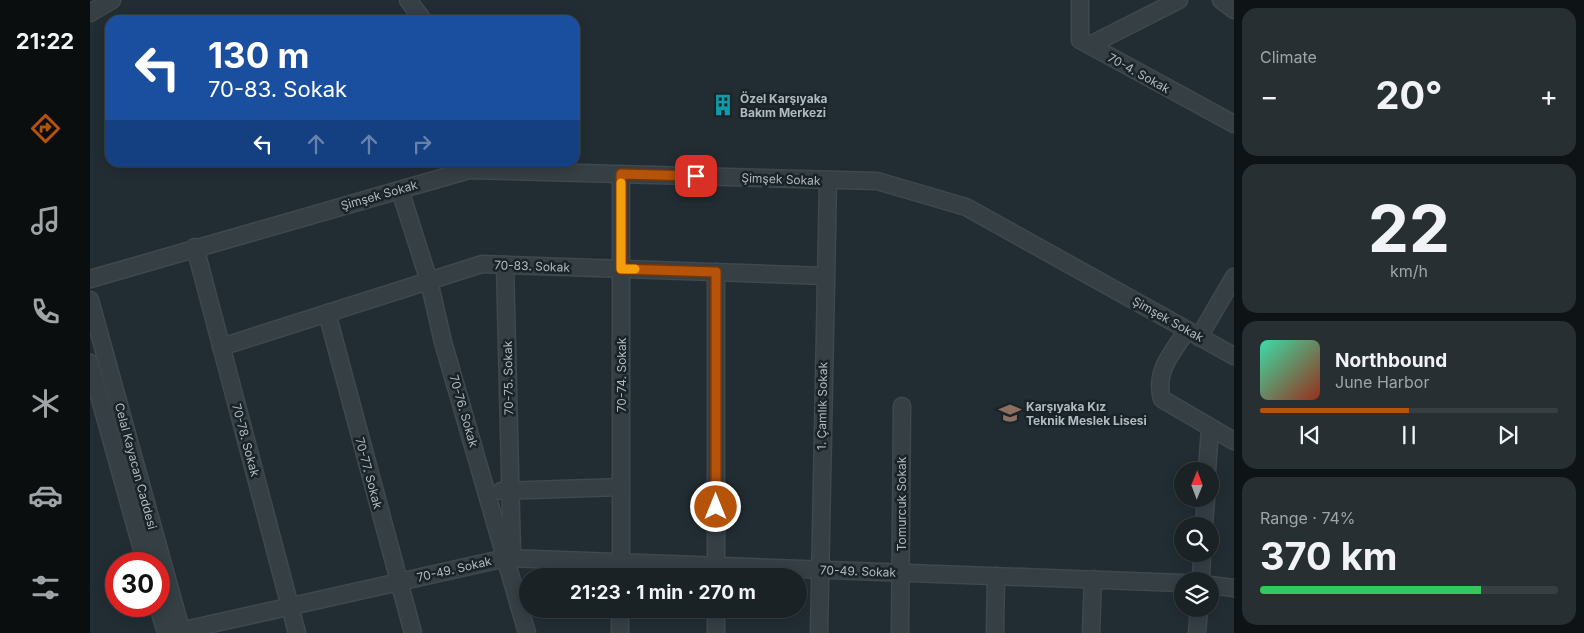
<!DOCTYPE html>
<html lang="en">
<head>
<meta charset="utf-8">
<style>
	body { margin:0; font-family:Inter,sans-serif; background:#272f32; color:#f1f3f6; height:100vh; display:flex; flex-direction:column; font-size:19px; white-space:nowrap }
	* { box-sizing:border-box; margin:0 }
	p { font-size:16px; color:#9fa4a7 }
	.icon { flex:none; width:28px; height:28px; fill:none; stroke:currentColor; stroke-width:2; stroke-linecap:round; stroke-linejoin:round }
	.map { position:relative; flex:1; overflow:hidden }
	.panel { display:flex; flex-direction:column; gap:8px; padding:8px; background:#0e1315; width:350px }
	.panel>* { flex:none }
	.hud { position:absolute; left:15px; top:15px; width:475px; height:152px; border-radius:15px; box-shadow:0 2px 12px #0003,0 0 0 1px #383f43; background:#1a4fa0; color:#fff; overflow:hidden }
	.needle { width:32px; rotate:1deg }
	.tools { position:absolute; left:1084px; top:462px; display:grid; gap:10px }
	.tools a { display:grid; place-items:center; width:45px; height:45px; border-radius:50%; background:#1a2226; box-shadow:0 2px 12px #0003,0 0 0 1px #383f43; font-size:25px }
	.speed { position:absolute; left:15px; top:552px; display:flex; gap:10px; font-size:25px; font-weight:700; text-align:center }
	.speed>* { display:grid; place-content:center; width:65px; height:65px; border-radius:50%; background:#1a2226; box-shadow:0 2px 12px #0003,0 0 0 1px #383f43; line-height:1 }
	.speed .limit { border:8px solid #d22; background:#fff; color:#111 }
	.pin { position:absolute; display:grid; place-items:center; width:42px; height:42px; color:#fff; margin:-21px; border-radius:10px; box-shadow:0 2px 8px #0006 }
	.me { position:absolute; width:55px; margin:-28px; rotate:0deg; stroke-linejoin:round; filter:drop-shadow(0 0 4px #0008) }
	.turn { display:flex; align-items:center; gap:18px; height:105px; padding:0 20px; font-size:22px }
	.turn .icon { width:65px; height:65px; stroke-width:2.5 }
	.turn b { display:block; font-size:35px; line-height:42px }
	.lanes { display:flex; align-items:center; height:48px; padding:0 20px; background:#0003; justify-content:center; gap:25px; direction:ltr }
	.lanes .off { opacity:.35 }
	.big { font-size:38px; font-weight:700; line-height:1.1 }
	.panel .card { flex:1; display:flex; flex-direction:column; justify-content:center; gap:8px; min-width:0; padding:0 18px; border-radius:15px; background:#272f32 }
	.panel .dial { align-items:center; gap:0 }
	.dial b { font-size:65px; line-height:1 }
	.song { display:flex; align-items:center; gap:15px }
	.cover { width:60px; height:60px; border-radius:8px; background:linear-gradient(135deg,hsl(160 70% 55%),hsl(10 70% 35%)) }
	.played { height:5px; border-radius:2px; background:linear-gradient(90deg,#b45309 50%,#383f43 50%) }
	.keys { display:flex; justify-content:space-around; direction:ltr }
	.heat { display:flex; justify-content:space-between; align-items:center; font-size:28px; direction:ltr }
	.charge { height:8px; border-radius:4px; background:linear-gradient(90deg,#34c759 74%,#383f43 0) }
	.trip { position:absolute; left:429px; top:568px; width:288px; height:50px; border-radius:25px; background:#1a2226; box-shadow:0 2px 12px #0003,0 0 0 1px #383f43; font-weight:700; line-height:50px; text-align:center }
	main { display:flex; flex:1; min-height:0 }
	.tabs { display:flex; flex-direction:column; width:90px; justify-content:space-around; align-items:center; background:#0a0e0f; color:#9fa4a7 }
	.tabs .icon { width:35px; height:35px }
	.tabs .active { color:#b45309 }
	.tabs b { font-size:22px; color:#f1f3f6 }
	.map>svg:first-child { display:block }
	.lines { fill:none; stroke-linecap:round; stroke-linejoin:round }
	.minor-casing { stroke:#3e484d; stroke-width:19 }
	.minor { stroke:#353f44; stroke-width:16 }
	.route-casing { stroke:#753606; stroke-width:12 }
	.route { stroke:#b45309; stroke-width:9 }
	.slow { stroke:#f59e0b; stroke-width:9 }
	.labels { text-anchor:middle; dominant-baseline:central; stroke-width:5; stroke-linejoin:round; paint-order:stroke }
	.street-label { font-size:12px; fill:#afbac1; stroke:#1a2428 }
	.poi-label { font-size:12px; font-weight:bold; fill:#afbac1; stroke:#1a2428; text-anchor:start }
</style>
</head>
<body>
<main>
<nav class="tabs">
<b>21:22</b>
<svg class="icon active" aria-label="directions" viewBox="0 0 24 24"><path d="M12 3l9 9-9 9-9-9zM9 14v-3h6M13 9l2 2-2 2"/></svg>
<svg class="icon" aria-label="music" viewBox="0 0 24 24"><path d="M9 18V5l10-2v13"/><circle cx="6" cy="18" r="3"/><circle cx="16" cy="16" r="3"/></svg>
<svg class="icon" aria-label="phone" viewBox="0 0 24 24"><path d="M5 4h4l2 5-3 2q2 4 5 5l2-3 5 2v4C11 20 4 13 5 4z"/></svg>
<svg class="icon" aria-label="climate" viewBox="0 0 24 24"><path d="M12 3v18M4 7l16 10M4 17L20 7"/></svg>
<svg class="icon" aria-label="car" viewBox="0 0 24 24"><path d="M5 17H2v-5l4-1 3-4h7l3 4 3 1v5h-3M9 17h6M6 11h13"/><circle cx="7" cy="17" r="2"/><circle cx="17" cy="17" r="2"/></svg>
<svg class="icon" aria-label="filters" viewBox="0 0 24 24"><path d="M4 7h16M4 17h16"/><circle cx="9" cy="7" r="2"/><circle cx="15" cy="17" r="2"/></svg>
</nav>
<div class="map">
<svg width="1144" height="633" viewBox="0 0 1144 633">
	<rect width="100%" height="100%" fill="#222d33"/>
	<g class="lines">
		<g class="minor-casing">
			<g id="minor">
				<path d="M318,0l15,20"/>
				<path d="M990,0v40l154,84"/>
				<path d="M1131,0l13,10"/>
				<path d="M0,13l22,-13"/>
				<path d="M1000,45l89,-45"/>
				<path d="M531,174v402"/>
				<path d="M310,190l29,91 14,61 84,291"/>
				<path d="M105,247l102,386"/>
				<path d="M415,265l7,290"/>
				<path d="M0,279l379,-109 408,11 89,26 268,149"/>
				<path d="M0,300l92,333"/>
				<path d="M237,313l86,320"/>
				<path d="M1097,330c-14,22 -33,41 -25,69l72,42"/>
				<path d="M1109,337l35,-60"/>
				<path d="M131,347l261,-83 343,12"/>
				<path d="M0,363l56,201"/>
				<path d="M1117,471l3,-43"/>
				<path d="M411,491l120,-4"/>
				<path d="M1114,526l2,-27"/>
				<path d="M626,575v-303"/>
				<path d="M1111,581l1,-27"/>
				<path d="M1120,585l24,3"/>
				<path d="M68,606l8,27"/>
				<path d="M81,633l335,-75 676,25"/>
				<path d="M530,633v-24"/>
				<path d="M626,633v-24"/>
				<path d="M729,633l9,-453"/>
				<path d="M810,633l2,-227"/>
				<path d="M905,633l1,-57"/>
				<path d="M1001,633l2,-54"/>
				<path d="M1107,633l2,-24"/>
			</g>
		</g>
		<use href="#minor" class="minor"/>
	</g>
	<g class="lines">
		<g class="route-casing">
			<path id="route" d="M606,176l-75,-2v95l95,3v235"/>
		</g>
		<use href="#route" class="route"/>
		<path class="slow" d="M531,183v86h14"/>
	</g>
	<defs>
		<g id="building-bare" transform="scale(1.725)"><path d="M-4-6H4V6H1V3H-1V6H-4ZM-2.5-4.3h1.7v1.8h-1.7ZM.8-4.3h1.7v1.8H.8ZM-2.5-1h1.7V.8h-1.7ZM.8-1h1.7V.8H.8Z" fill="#0f9aa8" stroke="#1a2428" stroke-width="2.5" paint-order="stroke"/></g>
		<g id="school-bare" transform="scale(1.725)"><path d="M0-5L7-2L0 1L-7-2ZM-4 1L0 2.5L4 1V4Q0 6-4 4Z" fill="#8d6e63" stroke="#1a2428" stroke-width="2.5" paint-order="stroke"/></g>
	</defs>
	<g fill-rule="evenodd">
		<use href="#building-bare" x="633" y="105"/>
		<use href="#school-bare" x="920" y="413"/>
	</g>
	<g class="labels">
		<g class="street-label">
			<text transform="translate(1049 73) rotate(29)">70-4. Sokak</text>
			<text transform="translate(691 179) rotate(2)">Şimşek Sokak</text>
			<text transform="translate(289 195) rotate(-16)">Şimşek Sokak</text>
			<text transform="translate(442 266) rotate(2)">70-83. Sokak</text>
			<text transform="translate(1078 319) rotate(29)">Şimşek Sokak</text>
			<text transform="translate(531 375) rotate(-90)">70-74. Sokak</text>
			<text transform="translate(418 378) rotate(-91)">70-75. Sokak</text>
			<text transform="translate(732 406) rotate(-89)">1. Çamlık Sokak</text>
			<text transform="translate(374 411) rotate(74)">70-76. Sokak</text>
			<text transform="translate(156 440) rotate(75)">70-78. Sokak</text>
			<text transform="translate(46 466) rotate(75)">Celal Kayacan Caddesi</text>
			<text transform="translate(279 473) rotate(75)">70-77. Sokak</text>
			<text transform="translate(811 504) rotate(-90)">Tomurcuk Sokak</text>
			<text transform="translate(364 569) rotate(-13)">70-49. Sokak</text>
			<text transform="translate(768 571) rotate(2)">70-49. Sokak</text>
		</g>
		<g class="poi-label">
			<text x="650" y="98">Özel Karşıyaka<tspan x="650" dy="14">Bakım Merkezi</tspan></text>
			<text x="936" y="406">Karşıyaka Kız<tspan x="936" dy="14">Teknik Meslek Lisesi</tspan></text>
		</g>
	</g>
</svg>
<div class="tools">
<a><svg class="needle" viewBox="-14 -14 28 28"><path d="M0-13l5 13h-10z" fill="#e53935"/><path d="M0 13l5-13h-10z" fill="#9fa4a7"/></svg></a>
<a><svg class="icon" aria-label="search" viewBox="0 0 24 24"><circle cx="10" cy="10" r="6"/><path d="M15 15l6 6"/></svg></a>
<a><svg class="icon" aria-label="layers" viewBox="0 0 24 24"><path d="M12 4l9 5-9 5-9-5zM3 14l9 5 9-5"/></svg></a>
</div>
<div class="speed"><div class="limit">30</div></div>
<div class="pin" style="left:606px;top:176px;background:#d93025"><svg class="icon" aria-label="arrive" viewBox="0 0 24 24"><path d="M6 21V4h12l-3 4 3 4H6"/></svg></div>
<svg class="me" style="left:626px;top:507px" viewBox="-20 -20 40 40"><circle r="17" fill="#b45309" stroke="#fff" stroke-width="3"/><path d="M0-11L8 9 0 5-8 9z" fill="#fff"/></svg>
<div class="trip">21:23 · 1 min · 270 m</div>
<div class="hud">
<div class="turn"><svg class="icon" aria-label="left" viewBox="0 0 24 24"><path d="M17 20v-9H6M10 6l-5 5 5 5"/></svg><div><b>130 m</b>70-83. Sokak</div></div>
<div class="lanes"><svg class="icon" aria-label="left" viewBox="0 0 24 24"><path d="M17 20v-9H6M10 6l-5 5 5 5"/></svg><svg class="icon off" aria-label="ahead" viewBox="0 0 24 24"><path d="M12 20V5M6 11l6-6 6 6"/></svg><svg class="icon off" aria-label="ahead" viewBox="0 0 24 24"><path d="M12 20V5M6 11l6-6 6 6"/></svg><svg class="icon off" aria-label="right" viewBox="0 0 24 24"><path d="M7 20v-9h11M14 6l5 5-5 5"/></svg></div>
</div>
</div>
<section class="panel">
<div class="card"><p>Climate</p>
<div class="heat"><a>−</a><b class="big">20°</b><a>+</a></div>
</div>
<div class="card dial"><b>22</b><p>km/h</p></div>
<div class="card">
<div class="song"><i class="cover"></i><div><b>Northbound</b><p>June Harbor</p></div></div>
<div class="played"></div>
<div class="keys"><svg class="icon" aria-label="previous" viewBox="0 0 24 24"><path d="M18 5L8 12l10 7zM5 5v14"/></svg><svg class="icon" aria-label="pause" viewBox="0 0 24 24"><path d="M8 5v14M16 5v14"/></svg><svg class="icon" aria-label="next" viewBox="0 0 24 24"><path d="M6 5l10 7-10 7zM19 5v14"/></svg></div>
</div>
<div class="card"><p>Range · 74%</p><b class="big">370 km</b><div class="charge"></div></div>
</section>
</main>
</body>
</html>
